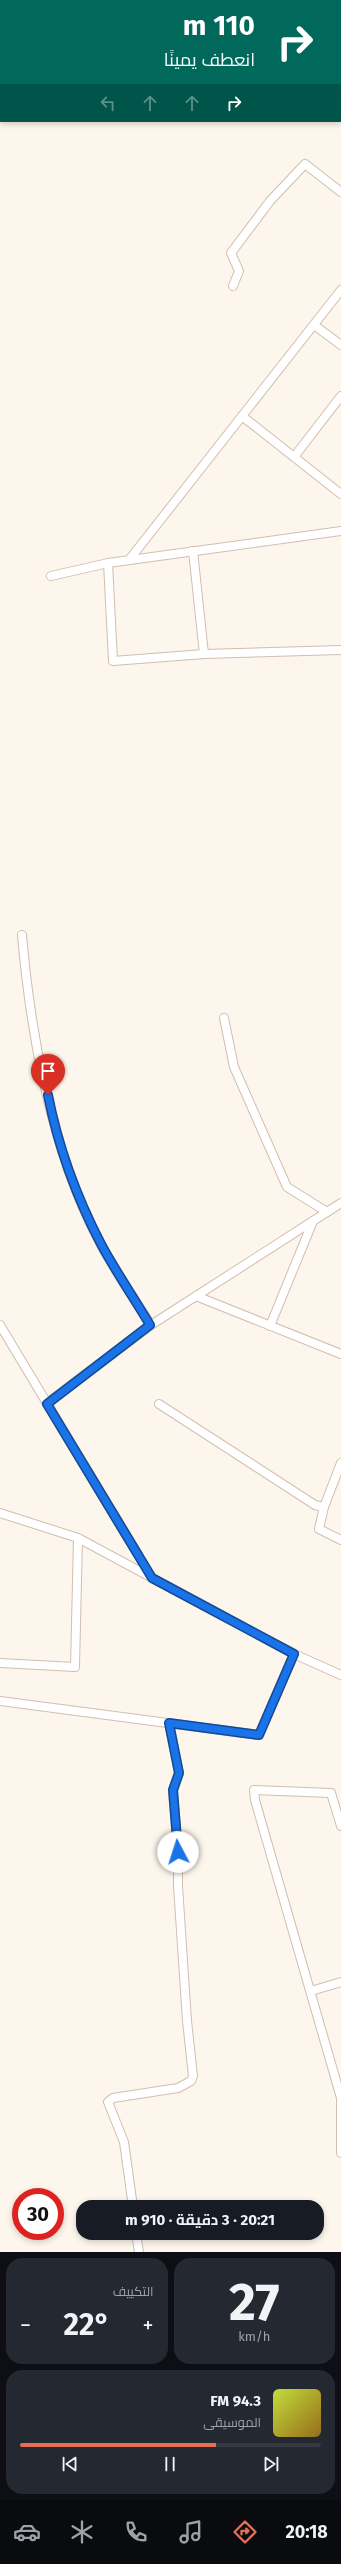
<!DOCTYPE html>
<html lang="ar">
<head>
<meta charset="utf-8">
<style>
	body { margin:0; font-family:"Fira Sans",Cairo,sans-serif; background:#242831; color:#f1f3f6; direction:rtl; height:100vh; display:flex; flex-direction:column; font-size:15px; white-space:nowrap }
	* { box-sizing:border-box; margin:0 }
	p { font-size:13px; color:#9ea1a6 }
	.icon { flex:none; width:22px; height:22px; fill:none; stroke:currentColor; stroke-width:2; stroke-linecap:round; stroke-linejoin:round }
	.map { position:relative; height:2252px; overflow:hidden; direction:ltr }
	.drawer { display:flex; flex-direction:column; gap:6px; padding:6px; background:#0d0f14; flex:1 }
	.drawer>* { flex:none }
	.top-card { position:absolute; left:0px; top:0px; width:341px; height:122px; box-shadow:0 2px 6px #0003; direction:rtl; background:#00695c; color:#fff; overflow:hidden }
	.speed { position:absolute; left:12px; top:2188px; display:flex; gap:8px; font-size:20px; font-weight:700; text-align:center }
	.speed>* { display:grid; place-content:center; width:52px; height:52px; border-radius:50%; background:#171b24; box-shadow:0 2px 6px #0003; line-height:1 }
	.speed .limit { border:6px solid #d22; background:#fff; color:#111 }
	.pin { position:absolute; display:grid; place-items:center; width:34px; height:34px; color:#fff; margin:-41px -17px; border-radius:50% 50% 50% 0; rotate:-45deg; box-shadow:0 0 4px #0007 }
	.pin .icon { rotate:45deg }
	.me { position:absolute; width:44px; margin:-22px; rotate:355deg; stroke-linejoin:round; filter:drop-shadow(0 0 3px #0008) }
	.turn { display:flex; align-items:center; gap:14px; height:84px; padding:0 20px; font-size:18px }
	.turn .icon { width:52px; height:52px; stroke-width:2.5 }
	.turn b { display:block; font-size:28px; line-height:34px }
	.lanes { display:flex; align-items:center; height:38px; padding:0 20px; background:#0003; justify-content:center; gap:20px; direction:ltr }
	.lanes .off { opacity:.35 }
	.big { font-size:30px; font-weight:700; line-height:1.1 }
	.drawer .widget { flex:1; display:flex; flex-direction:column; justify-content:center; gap:6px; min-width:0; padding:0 14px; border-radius:16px; background:#242831 }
	.drawer .dial { align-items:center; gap:0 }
	.dial b { font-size:52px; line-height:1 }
	.song { display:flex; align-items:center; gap:12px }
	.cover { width:48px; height:48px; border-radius:6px; background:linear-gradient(135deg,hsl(70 70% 55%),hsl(40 70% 35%)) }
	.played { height:4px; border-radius:2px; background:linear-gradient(90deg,#e76f51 65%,#363941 65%) }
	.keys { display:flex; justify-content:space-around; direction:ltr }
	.heat { display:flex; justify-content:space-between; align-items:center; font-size:22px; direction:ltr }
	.drawer .tiles { flex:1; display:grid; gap:6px; grid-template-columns:1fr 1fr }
	.widget:last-child { grid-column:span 2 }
	.trip { position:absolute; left:76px; top:2200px; width:248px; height:40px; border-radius:16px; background:#171b24; box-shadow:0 2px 6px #0003; font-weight:700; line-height:40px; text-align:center; direction:rtl }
	.menu { display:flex; height:64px; justify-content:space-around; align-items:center; background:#090b0e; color:#9ea1a6 }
	.menu .icon { width:28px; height:28px }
	.menu .active { color:#e76f51 }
	.menu b { font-size:18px; color:#f1f3f6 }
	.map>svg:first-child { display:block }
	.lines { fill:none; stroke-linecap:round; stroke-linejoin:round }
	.minor-casing { stroke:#d1beb0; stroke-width:10 }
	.minor { stroke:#fff; stroke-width:8 }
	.route-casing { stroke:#114b97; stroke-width:10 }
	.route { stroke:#1a73e8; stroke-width:7 }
</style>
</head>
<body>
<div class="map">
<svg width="341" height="2252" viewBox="0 0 341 2252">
	<rect width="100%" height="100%" fill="#fdf6ec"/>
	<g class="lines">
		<g class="minor-casing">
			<g id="minor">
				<path d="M327,0l1,1"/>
				<path d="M340,21l1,1"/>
				<path d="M233,286l6,-15 -8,-18 39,-52 35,-37 36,28"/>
				<path d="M314,325l27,20"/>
				<path d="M242,416l99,78"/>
				<path d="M294,457l47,-61"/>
				<path d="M193,551l11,103 137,-4"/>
				<path d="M129,560l212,-270"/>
				<path d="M108,563l5,98 91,-7"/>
				<path d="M51,576l57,-13 233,-32"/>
				<path d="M22,935c9,102 30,219 79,310 15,27 33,54 50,80"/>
				<path d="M224,1018l10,49 53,120 40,25"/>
				<path d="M196,1296l145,58"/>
				<path d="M0,1325l152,253"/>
				<path d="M270,1326l43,-105"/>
				<path d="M47,1403l104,-78 190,-122"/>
				<path d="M159,1404l156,101 9,2"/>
				<path d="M341,1463l-17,44 -5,22 22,11"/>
				<path d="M0,1513l78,25 216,116 47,21"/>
				<path d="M0,1663l75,4 3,-129"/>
				<path d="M0,1701l259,34 35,-81"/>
				<path d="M341,1826l-10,-33 -77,-3 1,10 86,298"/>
				<path d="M311,1991l30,-9"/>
				<path d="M341,2100v53"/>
				<path d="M133,2207l-9,-65 -16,-40 5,-4 65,-10 13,-7 2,-5 -6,-55 -9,-135v-34l-5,-62 6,-17 -10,-50"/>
				<path d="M136,2233l3,19"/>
			</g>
		</g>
		<use href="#minor" class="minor"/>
	</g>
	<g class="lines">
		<g class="route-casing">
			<path id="route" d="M48,1095c10,51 29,103 53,149 15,28 33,54 49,81l-103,79 105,174 142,76 -35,81 -90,-12 10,50 -6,17 5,62"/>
		</g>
		<use href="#route" class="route"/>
	</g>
</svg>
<div class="speed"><div class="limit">30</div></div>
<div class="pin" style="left:48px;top:1095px;background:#d93025"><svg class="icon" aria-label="arrive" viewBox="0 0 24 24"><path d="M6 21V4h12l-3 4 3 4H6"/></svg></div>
<svg class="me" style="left:178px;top:1852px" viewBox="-20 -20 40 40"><circle r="19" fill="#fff"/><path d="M0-13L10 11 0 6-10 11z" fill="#1a73e8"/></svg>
<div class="trip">20:21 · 3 دقيقة · 910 m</div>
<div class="top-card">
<div class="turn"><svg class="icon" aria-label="right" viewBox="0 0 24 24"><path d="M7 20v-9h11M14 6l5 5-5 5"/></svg><div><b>110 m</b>انعطف يمينًا</div></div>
<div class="lanes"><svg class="icon off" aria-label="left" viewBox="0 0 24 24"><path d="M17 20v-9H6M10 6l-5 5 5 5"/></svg><svg class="icon off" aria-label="ahead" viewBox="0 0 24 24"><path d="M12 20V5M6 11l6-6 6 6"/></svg><svg class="icon off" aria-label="ahead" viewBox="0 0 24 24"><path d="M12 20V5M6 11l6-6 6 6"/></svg><svg class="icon" aria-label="right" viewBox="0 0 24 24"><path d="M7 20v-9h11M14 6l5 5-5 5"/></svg></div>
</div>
</div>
<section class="drawer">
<div class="tiles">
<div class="widget dial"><b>27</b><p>km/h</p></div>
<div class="widget"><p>التكييف</p>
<div class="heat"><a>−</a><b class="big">22°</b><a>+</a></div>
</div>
<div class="widget">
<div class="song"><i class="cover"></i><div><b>94.3 FM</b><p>الموسيقى</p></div></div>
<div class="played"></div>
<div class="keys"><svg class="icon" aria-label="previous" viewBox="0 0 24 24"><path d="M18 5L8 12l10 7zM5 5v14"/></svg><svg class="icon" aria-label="pause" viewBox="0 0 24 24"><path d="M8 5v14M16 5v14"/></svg><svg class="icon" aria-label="next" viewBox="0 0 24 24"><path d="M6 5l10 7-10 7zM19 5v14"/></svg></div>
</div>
</div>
</section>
<nav class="menu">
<b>20:18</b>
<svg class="icon active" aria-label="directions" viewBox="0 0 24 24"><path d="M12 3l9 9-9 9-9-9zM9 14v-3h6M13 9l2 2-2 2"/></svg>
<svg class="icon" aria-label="music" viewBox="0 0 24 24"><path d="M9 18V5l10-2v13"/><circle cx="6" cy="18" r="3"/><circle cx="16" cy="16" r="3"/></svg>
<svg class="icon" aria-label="phone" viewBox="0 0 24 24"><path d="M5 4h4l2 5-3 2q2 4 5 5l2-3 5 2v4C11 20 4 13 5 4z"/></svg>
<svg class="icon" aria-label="climate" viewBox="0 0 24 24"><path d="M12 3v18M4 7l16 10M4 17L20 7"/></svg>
<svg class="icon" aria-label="car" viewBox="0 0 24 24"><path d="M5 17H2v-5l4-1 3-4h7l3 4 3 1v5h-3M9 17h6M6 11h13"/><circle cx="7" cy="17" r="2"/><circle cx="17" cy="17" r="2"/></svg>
</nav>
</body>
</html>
